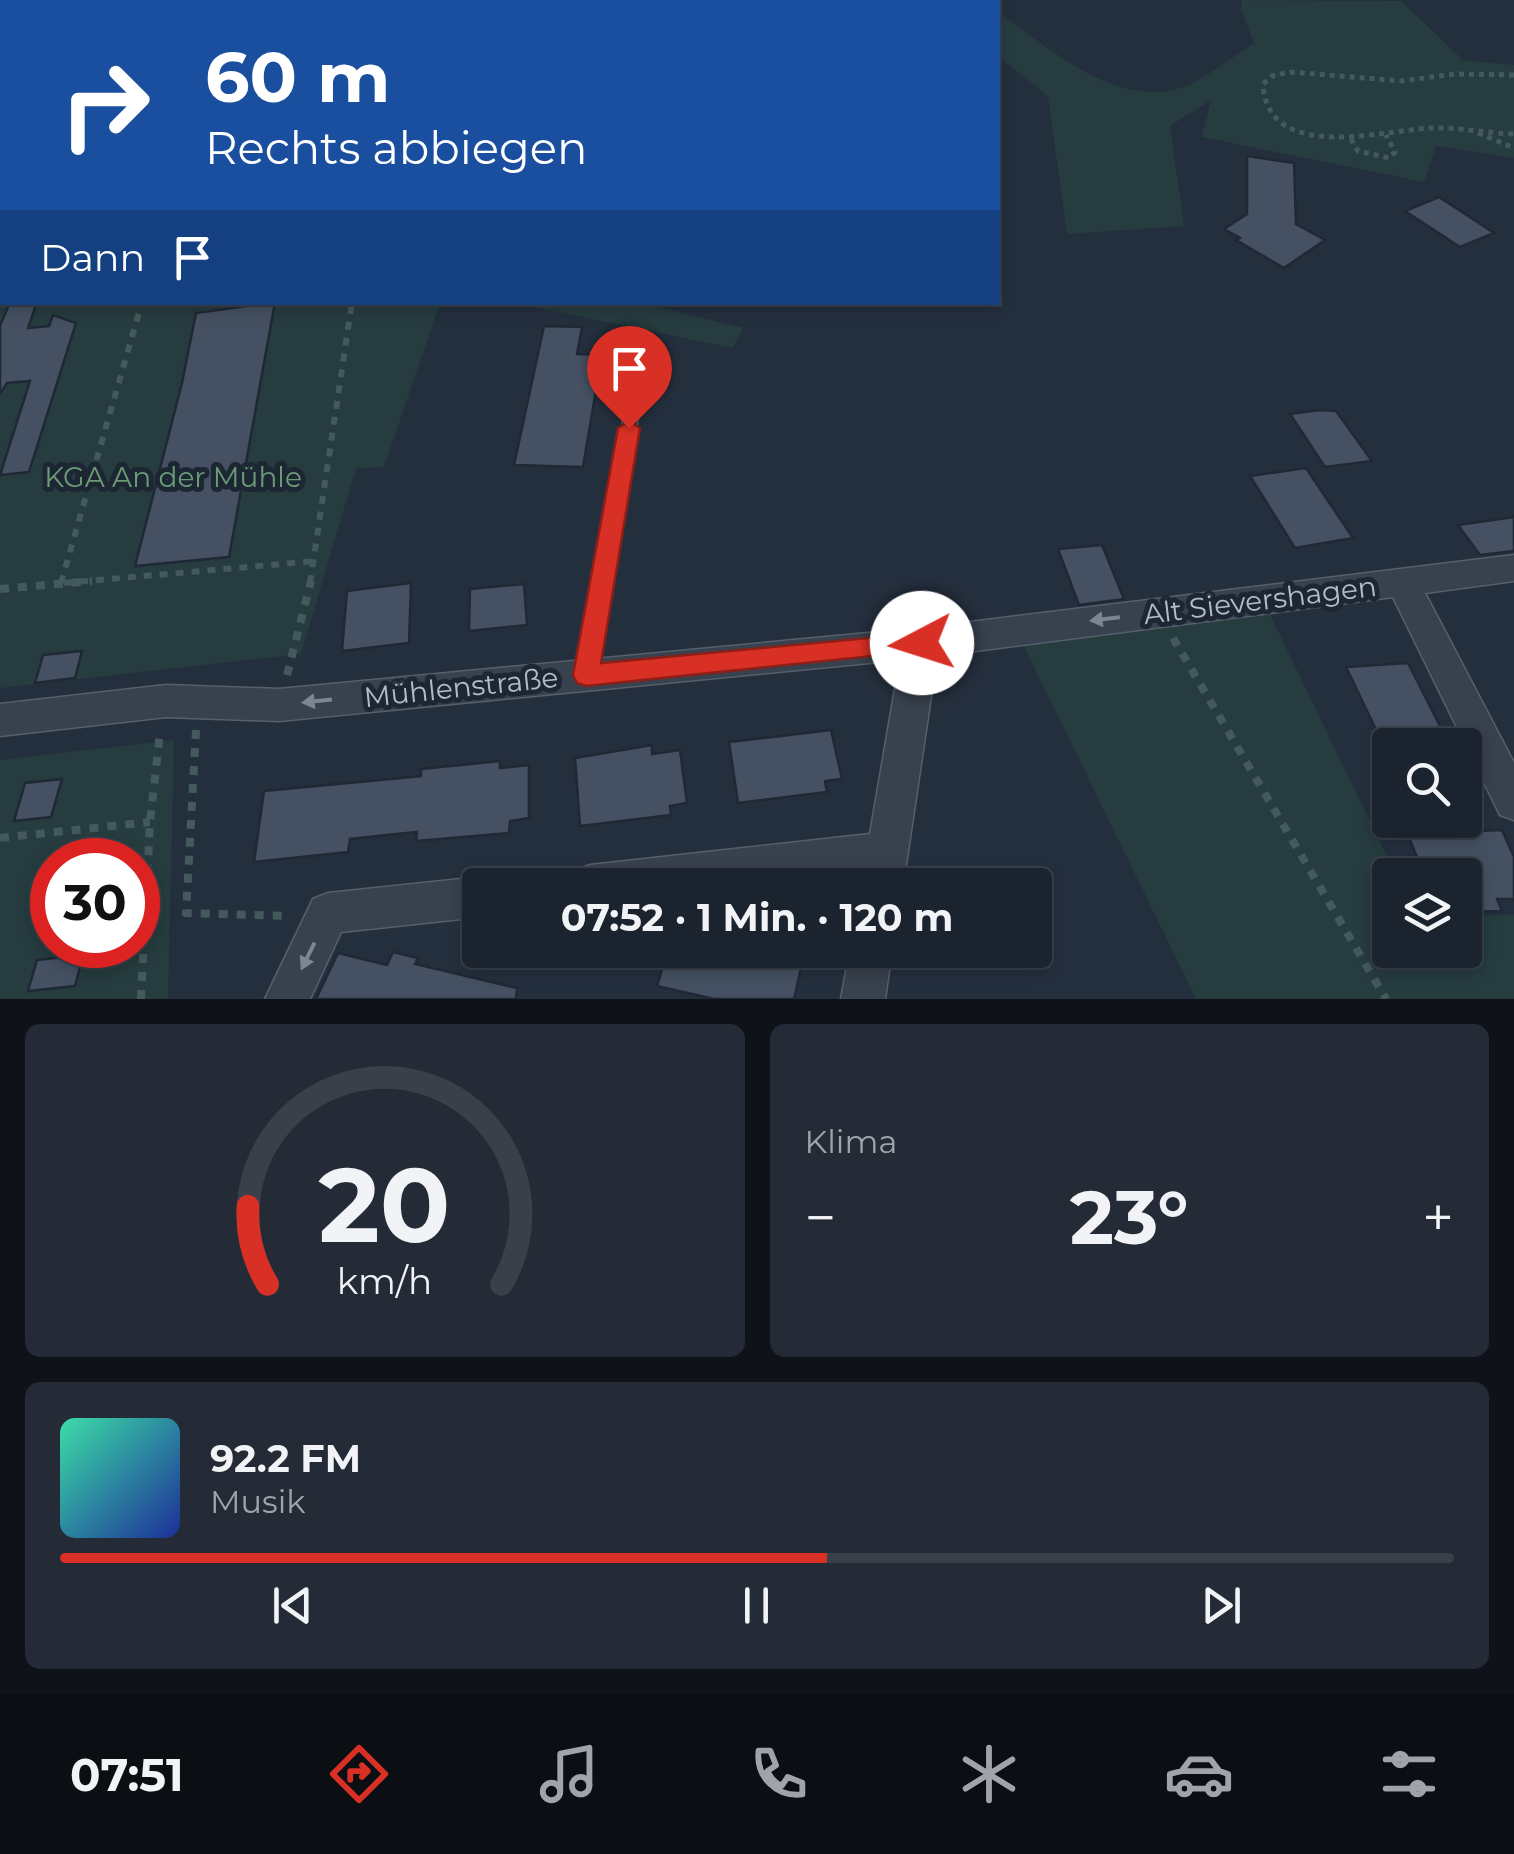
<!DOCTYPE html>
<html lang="de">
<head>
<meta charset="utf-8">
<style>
	body { margin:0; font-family:Montserrat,sans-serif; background:#242b36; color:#f1f3f6; height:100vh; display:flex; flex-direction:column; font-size:38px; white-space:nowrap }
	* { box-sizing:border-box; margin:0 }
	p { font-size:32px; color:#a0a4aa }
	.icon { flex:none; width:55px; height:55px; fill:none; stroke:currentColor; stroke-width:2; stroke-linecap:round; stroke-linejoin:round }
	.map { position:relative; height:999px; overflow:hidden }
	.sheet { display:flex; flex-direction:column; gap:25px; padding:25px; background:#0f1319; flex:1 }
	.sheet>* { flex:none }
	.guide { position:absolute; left:0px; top:0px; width:1000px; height:305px; box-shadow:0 5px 15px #0003,0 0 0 2px #39404a; background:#1a4fa0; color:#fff; overflow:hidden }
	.controls { position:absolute; left:1372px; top:728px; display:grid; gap:20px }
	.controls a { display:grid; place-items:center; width:110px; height:110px; border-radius:10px; background:#1b232e; box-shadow:0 5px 15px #0003,0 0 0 2px #39404a; font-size:50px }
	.speed { position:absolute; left:30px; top:838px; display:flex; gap:20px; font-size:50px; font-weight:700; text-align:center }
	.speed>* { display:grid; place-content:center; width:130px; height:130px; border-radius:50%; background:#1b232e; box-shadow:0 5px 15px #0003,0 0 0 2px #39404a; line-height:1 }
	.speed .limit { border:15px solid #d22; background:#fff; color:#111 }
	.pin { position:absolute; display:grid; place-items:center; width:85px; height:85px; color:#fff; margin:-102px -42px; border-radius:50% 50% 50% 0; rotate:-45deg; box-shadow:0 0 10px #0007 }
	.pin .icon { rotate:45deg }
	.me { position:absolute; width:110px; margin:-55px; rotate:265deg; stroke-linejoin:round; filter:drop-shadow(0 0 8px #0008) }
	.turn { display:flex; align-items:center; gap:35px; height:210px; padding:0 40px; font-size:45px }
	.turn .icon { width:130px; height:130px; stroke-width:2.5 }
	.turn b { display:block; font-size:70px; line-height:85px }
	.then { display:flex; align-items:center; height:95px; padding:0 40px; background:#0003; gap:20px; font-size:38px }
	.big { font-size:75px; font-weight:700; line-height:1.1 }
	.sheet .widget { flex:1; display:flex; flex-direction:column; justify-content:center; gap:15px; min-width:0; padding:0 35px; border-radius:15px; background:#242b36 }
	.sheet .dial { align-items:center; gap:0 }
	.dial svg { height:260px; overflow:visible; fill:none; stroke:#39404a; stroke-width:7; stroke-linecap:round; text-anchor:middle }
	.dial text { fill:#f1f3f6; stroke:none }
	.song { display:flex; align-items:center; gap:30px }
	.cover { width:120px; height:120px; border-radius:15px; background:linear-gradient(135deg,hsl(160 70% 55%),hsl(230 70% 35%)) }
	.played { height:10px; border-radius:5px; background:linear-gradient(90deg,#d93025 55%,#39404a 55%) }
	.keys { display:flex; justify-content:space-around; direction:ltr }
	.heat { display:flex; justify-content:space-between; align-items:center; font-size:55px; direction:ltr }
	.sheet .tiles { flex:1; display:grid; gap:25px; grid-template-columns:1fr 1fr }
	.widget:last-child { grid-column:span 2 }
	.trip { position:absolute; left:462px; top:868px; width:590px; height:100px; border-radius:10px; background:#1b232e; box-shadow:0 5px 15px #0003,0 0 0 2px #39404a; font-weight:700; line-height:100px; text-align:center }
	.tab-bar { display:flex; height:160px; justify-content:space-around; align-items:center; background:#0b0e12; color:#a0a4aa }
	.tab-bar .icon { width:70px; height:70px }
	.tab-bar .selected { color:#d93025 }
	.tab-bar b { font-size:45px; color:#f1f3f6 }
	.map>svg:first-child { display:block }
	.green { fill:#263c3f; fill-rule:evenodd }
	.building { fill:#455162; stroke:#1f2835; stroke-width:2.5 }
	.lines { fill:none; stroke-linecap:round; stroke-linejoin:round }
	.lane-casing { stroke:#565f6c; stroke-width:3 }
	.street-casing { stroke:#565f6c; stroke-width:3 }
	.path-far2 { stroke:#44595c; stroke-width:5; stroke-dasharray:5 5; stroke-linecap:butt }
	.path-far1 { stroke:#44595c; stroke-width:6; stroke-dasharray:8 8; stroke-linecap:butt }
	.path { stroke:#44595c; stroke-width:8; stroke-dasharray:9 9; stroke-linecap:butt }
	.lane { fill:#38414e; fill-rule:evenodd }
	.street { fill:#38414e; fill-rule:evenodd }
	.oneway { fill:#7c8592 }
	.route { fill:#d93025; stroke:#8d1f18; stroke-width:2.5 }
	.labels { text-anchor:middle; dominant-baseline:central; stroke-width:10; stroke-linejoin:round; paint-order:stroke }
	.park-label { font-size:28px; fill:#6b9a76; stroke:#1d2633 }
	.street-label { font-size:28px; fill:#b4bcc9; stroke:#1d2633 }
</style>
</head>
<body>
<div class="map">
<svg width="1514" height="999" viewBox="0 0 1514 999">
	<rect width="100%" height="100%" fill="#242f3e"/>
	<g class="green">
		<path d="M1242,0l159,1 60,57 -2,2 55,5v93l-78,-12 -12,36 -222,-45 9,-37 -41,26 14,100 -117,8 -19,-138 -50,-40v-44c53,37 127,106 197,70 20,-11 39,-26 59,-39l-13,-34z"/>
		<path d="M0,142l2,160 438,1 -56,164 -28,1 -55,186 -301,34z"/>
		<path d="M515,303h127l101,25 -10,20z"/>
		<path d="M1263,600l133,275h-6v75h75v-34l49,-1v84h-318l-180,-369z"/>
		<path d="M174,740l-6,259h-168v-239zM52,860h86v85h-86z"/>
	</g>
	<g class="building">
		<path d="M1247,156l47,7 2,61 29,16 -41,28 -48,-28 4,-2 -16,-9 23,-15z"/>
		<path d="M1439,197l55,36 -34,14 -55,-36z"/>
		<path d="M10,302h27l-9,26 21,-2 4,-11 23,8 -47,149 -29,3 30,-94 -23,2 -7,11v-68z"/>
		<path d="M275,302l-46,255 -94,9 47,-183 14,-70z"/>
		<path d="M544,326l38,1 -5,27 25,1 -19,112 -69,-2z"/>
		<path d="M1319,410l17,1 36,50 -47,6 -35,-53z"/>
		<path d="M1306,468l47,70 -58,10 -45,-72z"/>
		<path d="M1514,517v34l-34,4 -22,-30z"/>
		<path d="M1102,545l22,54 -45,6 -21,-56z"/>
		<path d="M411,583l-2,60 -67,8 5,-60z"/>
		<path d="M524,584l3,41 -58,6 1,-42z"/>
		<path d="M82,651l-7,27 -40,5 8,-28z"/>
		<path d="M1408,663l36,71 -64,4 -34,-71z"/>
		<path d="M831,730l11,49 -17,2 2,11 -89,11 -9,-61z"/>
		<path d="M652,745v9l28,-4 7,53 -17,3 1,9 -91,11 -5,-68z"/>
		<path d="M500,761v7l29,-3v53l-19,3 -1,12 -93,8 1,-9 -67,7 -2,13 -94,10 10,-71 157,-15v-7z"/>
		<path d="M62,779l-11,38 -37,4 11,-38z"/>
		<path d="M1402,820h73l5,11 22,-1 12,27v42h-17l5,12 -37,1v-37h-41z"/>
		<path d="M668,950h137l-11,49h-80l-57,-13z"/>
		<path d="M393,952l25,6 -3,6 102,24 -1,11h-200l22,-46 49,12z"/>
		<path d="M83,955l-8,31 -47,5 9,-31z"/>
	</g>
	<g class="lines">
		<g class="lane-casing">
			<path id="lane" d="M640,360l7,5 -53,310 -2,5 -6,2 -6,-2 -2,-5 55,-310z"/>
		</g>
		<g class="street-casing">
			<g id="street">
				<path d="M1514,555v26l-89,12 89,170v57l-14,-5 -107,-218 -456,59 -34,229h-42l2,-12 -106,12h-188l6,-14 15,-6 280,-31 30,-174 -621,61 -113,-4 -166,19v-32l166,-19 113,4 642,-61z"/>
				<path d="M480,877l16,8h-16v32l-139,15 -31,67h-45l48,-100 15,-6z"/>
				<path d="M850,950h42l-7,49h-44z"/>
			</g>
		</g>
		<g class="path-far2">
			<path d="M1514,75l-59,-1 -54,7 -111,-9 -18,4 -9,8c4,79 118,47 166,44 28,-1 57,5 85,6"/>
			<path d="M1478,133l36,15"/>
			<path d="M1351,139l7,12 31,7 6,-6 -9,-17"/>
			<path d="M0,191l2,-6"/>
		</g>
		<g class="path-far1">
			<path d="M61,583l81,-281"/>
			<path d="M64,583l252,-22"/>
			<path d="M310,583l42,-281"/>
		</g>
		<g class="path">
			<path d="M0,589l92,-8"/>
			<path d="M1173,638l213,361"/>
			<path d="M287,675l24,-94"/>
			<path d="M196,730l-10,183 104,3"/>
			<path d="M0,838l150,-16"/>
			<path d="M141,999l9,-177 10,-90"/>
		</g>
		<use href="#lane" class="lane"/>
		<use href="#street" class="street"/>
	</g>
	<defs><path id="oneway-solid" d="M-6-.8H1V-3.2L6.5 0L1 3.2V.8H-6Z" transform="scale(2.5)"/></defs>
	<g class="oneway">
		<use href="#oneway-solid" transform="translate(1105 619) rotate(173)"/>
		<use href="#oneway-solid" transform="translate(317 701) rotate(174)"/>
		<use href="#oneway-solid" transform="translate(308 956) rotate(116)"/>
	</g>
	<path class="route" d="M629,421l11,7 -39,235 321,-30 8,3 4,7 -4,7 -344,36 -9,-3 -4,-8 45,-247z"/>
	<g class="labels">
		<g class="park-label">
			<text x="173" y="477">KGA An der Mühle</text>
		</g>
		<g class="street-label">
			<text transform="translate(1260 600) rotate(-7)">Alt Sievershagen</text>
			<text transform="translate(461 687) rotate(-6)">Mühlenstraße</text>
		</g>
	</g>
</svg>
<div class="controls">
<a><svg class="icon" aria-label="search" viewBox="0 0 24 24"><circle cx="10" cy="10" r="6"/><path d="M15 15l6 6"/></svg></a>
<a><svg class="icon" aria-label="layers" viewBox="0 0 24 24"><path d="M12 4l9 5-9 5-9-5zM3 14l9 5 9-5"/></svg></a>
</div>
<div class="speed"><div class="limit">30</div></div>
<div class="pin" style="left:629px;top:428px;background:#d93025"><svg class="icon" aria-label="arrive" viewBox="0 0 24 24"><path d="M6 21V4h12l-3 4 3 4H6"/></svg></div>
<svg class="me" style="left:922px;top:643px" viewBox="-20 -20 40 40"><circle r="19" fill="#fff"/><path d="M0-13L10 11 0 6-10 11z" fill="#d93025"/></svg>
<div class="trip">07:52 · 1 Min. · 120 m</div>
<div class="guide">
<div class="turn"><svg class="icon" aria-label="right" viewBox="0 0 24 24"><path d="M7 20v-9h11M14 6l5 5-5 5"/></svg><div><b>60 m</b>Rechts abbiegen</div></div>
<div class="then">Dann<svg class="icon" aria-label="arrive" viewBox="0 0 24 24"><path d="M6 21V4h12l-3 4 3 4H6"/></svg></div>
</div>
</div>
<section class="sheet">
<div class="tiles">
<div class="widget dial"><svg viewBox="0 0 100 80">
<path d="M14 69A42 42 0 1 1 86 69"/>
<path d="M14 69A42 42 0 0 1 8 45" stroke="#d93025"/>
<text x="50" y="56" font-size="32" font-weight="700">20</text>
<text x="50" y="72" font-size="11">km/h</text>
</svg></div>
<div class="widget"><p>Klima</p>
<div class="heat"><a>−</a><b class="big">23°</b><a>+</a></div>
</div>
<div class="widget">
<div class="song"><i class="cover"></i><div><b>92.2 FM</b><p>Musik</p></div></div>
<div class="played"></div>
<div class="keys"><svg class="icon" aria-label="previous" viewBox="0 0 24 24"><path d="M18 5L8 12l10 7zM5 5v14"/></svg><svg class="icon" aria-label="pause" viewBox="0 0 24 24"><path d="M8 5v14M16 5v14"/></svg><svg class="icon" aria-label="next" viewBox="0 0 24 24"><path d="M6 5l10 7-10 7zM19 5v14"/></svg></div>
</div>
</div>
</section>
<nav class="tab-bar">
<b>07:51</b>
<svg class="icon selected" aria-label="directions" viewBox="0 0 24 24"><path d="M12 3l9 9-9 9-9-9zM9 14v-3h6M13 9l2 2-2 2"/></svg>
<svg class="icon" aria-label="music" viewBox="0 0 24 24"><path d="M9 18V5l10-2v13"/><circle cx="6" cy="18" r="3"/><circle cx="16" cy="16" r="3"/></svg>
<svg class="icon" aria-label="phone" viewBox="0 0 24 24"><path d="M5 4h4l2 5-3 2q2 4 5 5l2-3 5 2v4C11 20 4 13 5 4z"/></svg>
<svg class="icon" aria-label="climate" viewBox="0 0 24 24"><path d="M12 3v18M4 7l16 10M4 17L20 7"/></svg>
<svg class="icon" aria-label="car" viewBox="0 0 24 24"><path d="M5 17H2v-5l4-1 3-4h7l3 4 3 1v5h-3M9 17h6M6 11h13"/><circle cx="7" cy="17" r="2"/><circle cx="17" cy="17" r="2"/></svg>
<svg class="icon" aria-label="filters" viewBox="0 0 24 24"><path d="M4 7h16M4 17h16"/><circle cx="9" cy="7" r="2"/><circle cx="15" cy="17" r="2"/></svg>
</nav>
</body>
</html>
